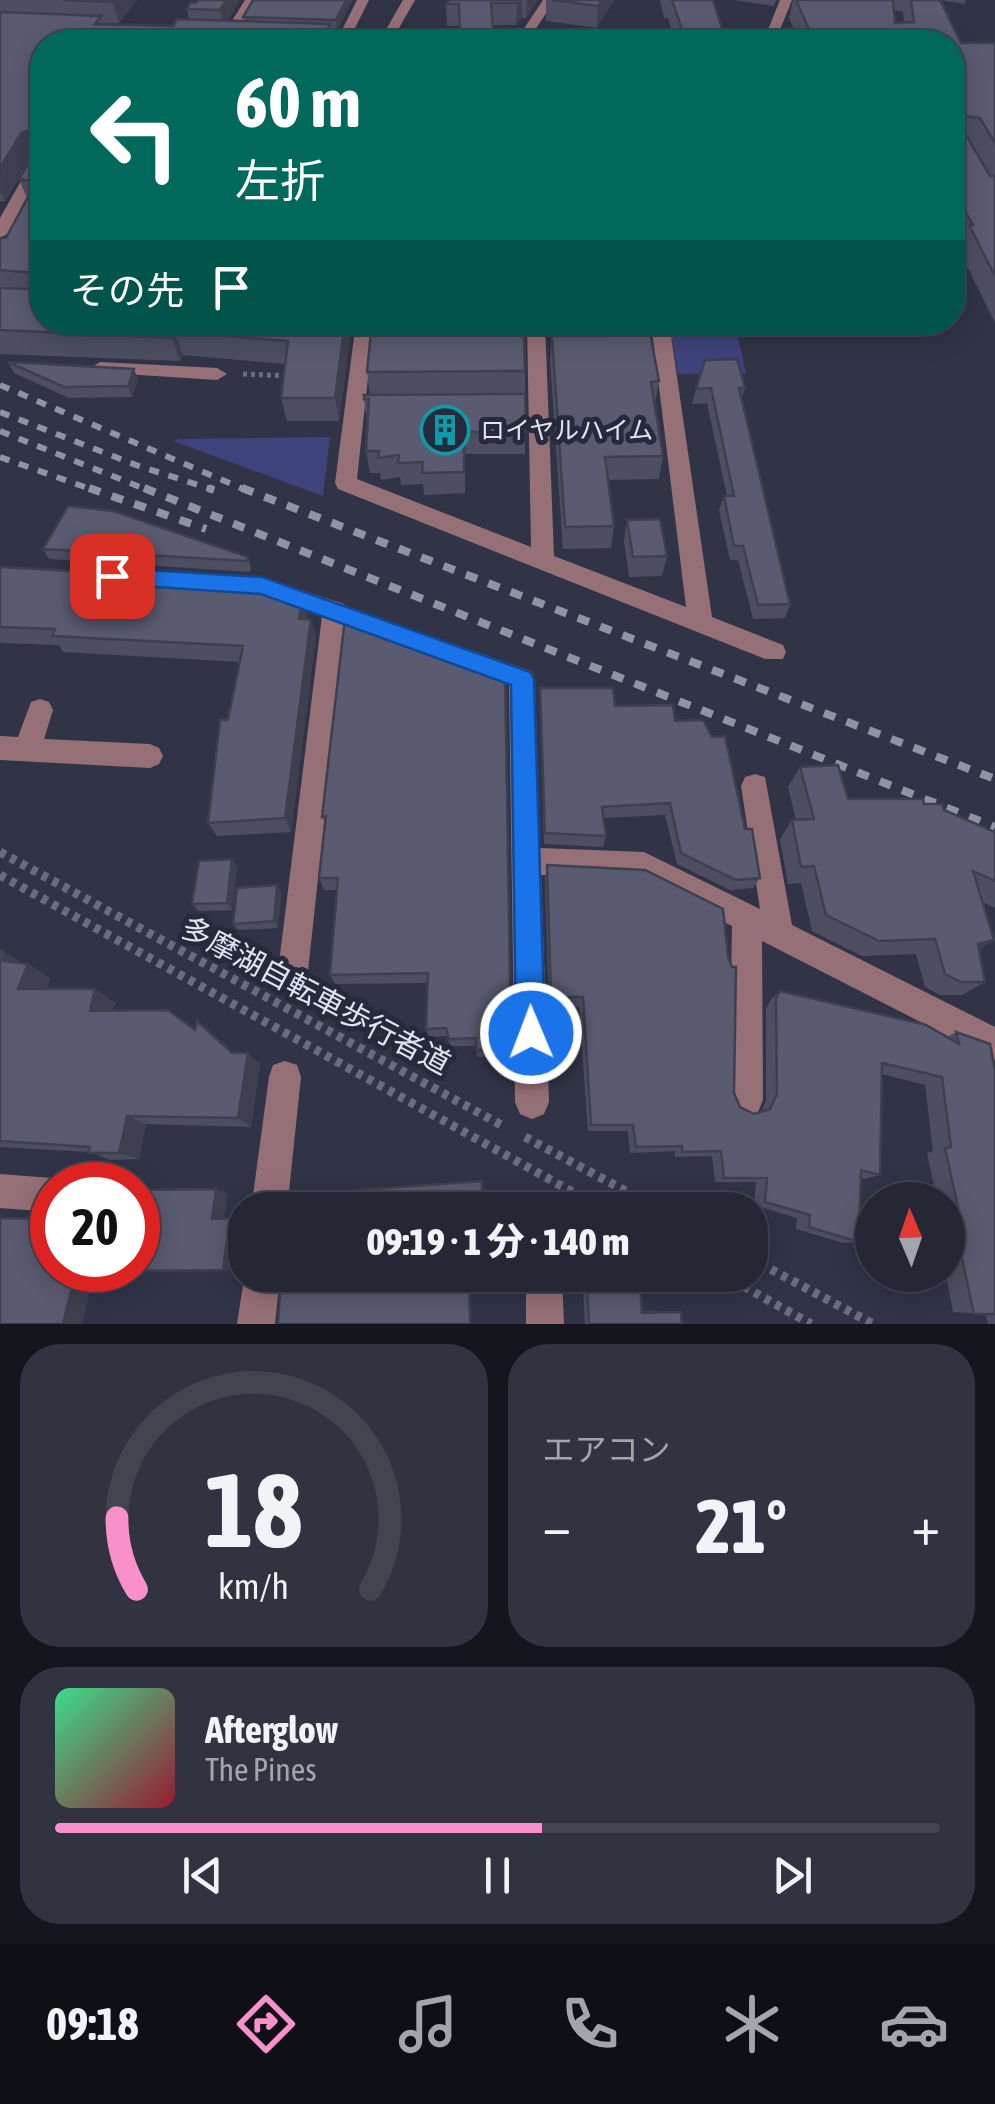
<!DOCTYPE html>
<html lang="ja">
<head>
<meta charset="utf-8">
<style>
	body { margin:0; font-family:"Asap Condensed","Noto Sans JP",sans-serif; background:#313341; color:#f1f3f6; height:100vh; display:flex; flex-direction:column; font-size:38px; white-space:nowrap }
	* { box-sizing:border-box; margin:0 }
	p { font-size:32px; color:#a3a5ad }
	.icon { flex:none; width:55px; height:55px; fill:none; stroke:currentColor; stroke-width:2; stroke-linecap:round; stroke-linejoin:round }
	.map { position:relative; height:1324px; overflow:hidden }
	.panel { display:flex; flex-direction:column; gap:20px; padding:20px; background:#14151d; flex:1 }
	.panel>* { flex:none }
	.guide { position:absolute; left:30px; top:30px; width:935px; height:305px; border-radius:40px; box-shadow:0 5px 25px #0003,0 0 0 2px #424450; background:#00695c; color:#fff; overflow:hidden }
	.needle { width:65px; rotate:358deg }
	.buttons { position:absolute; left:855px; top:1182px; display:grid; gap:20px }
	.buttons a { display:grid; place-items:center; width:110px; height:110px; border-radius:50%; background:#252735; box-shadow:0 5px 25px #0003,0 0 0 2px #424450; font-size:50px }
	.speed { position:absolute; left:30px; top:1162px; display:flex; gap:20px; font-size:50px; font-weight:700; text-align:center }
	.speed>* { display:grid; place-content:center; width:130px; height:130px; border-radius:50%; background:#252735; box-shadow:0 5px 25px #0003,0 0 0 2px #424450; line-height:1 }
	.speed .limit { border:15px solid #d22; background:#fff; color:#111 }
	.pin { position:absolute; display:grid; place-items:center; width:85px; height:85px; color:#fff; margin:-42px; border-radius:20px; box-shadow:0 5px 15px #0006 }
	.me { position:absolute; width:110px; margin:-55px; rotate:359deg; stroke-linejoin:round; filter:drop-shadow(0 0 8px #0008) }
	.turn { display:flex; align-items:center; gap:35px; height:210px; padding:0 40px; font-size:45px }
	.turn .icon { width:130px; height:130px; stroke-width:2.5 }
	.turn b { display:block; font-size:70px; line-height:85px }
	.then { display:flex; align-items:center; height:95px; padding:0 40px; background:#0003; gap:20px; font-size:38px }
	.big { font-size:75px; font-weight:800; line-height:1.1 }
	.panel .tile { flex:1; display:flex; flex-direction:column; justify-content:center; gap:15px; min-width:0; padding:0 35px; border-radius:40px; background:#313341 }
	.panel .dial { align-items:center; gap:0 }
	.dial svg { height:260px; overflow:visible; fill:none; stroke:#424450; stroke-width:7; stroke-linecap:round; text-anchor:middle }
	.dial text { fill:#f1f3f6; stroke:none }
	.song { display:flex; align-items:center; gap:30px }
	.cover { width:120px; height:120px; border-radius:15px; background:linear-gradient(135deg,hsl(150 70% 55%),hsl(350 70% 35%)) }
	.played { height:10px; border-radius:5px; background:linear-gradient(90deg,#f890cc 55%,#424450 55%) }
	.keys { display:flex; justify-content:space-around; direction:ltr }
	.heat { display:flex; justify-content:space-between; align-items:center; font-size:55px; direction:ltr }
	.panel .tiles { flex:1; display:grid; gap:20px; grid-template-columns:1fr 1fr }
	.tile:last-child { grid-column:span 2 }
	.trip { position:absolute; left:228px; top:1192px; width:540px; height:100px; border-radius:40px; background:#252735; box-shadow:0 5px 25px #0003,0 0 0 2px #424450; font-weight:800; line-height:100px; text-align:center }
	.dock { display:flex; height:160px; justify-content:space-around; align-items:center; background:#0f1015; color:#a3a5ad }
	.dock .icon { width:70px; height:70px }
	.dock .active { color:#f890cc }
	.dock b { font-size:45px; color:#f1f3f6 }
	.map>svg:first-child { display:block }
	.green { fill:#3f437b }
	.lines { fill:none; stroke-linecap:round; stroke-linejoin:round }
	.path-far1 { stroke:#6b6d7e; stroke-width:5; stroke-dasharray:4 4; stroke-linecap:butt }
	.path { stroke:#6b6d7e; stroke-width:9; stroke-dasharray:6 6; stroke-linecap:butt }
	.minor { fill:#967077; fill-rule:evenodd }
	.major { fill:#f6a9b8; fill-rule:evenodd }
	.rail-far1 { stroke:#9093a2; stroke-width:6; stroke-dasharray:10 10; stroke-linecap:butt }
	.rail { stroke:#9093a2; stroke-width:8; stroke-dasharray:12 12; stroke-linecap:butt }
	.wall { fill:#4d4e61; fill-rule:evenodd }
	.shaded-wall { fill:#3f404f }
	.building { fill:#5a5b71; stroke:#3f404f; stroke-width:2.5 }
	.route { fill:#1a73e8; stroke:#114b97; stroke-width:2.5 }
	.labels { text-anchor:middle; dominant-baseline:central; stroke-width:10; stroke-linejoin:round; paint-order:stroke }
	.poi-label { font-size:25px; fill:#e2e4f0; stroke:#272a3c; text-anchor:start }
	.near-street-label { font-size:30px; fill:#e2e4f0; stroke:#272a3c }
</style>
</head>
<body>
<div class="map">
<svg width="995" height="1324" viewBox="0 0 995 1324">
	<rect width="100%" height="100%" fill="#313447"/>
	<g class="green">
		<path d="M669,323h66l11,50 -68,1z"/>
		<path d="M330,437l-7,59 -150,-55 5,-2z"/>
	</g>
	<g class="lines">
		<path class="path-far1" d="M243,374l48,2"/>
		<g class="path">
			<path d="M0,852l505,275"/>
			<path d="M0,875l605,335"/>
			<path d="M525,1137l136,73"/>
			<path d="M750,1258l123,66"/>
			<path d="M723,1275l88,49"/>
		</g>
		<g class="minor">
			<path d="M245,0h12l-23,40h-10l-2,-3z"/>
			<path d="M357,0h12l-21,42h-12z"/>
			<path d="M403,0h12l-24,42h-12z"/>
			<path d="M543,0h12l-28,42h-12z"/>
			<path d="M780,0h12l-17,42h-12z"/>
			<path d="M42,153v18l-33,62 -9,5v-20l34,-60z"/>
			<path d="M356,322h18l-17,157 174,68 -4,-225h18l9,234 132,51 -35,-285h18l43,295 71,28 3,7 -3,7h-18l-427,-170 -3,-6z"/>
			<path d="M100,362l117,6 10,6 -10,6 -124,-8 -3,-4z"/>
			<path d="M274,581l70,23 3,7 -39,360 -4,11 -11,4 -11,-4 -4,-11 44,-355 -56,-19 -4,-7 4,-7z"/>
			<path d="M476,652l55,19 4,8 5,169 104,4 116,57 -19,-123 4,-9 10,-3 10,3 27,148 203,102v33l-233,-119 1,159 -5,12 -12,5 -12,-5 -5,-12 3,-174 -91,-46 -100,-5 8,227 -5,12 -12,5 -12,-5 -5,-12 -6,-417 -42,-16 -3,-7 3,-7z"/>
			<path d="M40,699l9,3 4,8 -9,29 106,5 9,4 4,8 -4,8 -9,4 -150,-8v-24l18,1 13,-35z"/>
			<path d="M285,1061l12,4 4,12 -14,133h-36l18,-133 4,-12z"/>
			<path d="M0,1174l52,4 13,7h-13v27l-52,-4z"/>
			<path d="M245,1272l35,3 -5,49h-38z"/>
			<path d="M526,1275h36l2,49h-38z"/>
		</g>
		<path class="major" d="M343,38h95l7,4h-103z"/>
		<g class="rail-far1">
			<path d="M0,385l248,106"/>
			<path d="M0,412l136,53 78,25"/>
			<path d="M0,431l150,60"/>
			<path d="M0,457l96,34"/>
		</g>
		<g class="rail">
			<path d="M89,488l117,41"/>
			<path d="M144,488l851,339"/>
			<path d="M208,488l6,2"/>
			<path d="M242,488l753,291"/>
		</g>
	</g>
	<g class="wall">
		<path d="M0,0h137l-18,23 -16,1 70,2 16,-7 -2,-10 52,-7 -11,18 16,1 -1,-4 10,-17h99l-15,31h-6v2l49,1 1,8h-339v280h310l-13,99h-52l-6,-23 4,-34 -102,-9 -3,6 -180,-7v-116h6l21,-40 -8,-19 14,-24 -28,46h-5z"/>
		<path d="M450,0h88l-12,18h-4l-6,7 -69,1 -1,-22z"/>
		<path d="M546,0h68l-17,28 -51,-7z"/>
		<path d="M660,0h53l13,41h73l-10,-23 4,-18h173l-1,4 -25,-4 21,43h34v280l-37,-75 2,-4 -8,-14v-188h-277l-7,-24h-4zM894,10l9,2 1,11h-9z"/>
		<path d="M734,0h42l-2,6z"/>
		<path d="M602,322h46l11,59 -4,23 8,52 -4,23 -51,1 6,46 -3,22 -48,1 -13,-189 2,-24h51z"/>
		<path d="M8,362l130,18 -6,17 -63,1 -55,-25z"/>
		<path d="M525,371v83h-60v39l-41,2 -1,-11 -22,1 -1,-8 -19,3 -1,-7h-10l-4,-22 1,-29 -3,-23 6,-4 -3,-23z"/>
		<path d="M745,388l-4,11 49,205 -5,14 -32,1 -15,-59h-8l-11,-50 5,-14h3l-20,-93 -15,1 4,-15z"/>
		<path d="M627,520l40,36 -5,20 -33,1 -5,-36z"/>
		<path d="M43,549l205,8 3,11 -1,4 -201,-13z"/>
		<path d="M0,567l302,31 5,17v4l9,16 -25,197 -74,4 -9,-13 32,-161 -177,-10 -4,-7 -59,-2z"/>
		<path d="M345,618l166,431v7l-34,1 -1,-11h-26l-3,-10 -18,1 -3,-8 1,-46 -92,1 -5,-9 7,-85h-13l-5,-12 7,-53 -4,-8z"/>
		<path d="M540,688l135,33 70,108 15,49 -7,10 -23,2 -53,-26 -12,-49 -62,3 3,18 -3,11 -59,-3z"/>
		<path d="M800,767l48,32 76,5 20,6 51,22v76l-13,-6 -3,49 6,31 -23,13h-22l-15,-8 -9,-33 -54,2 -50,-25 -11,-48 -13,1 -8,-45 12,-19h4l-8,-33z"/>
		<path d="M547,865l187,228 6,14 14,7 7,-2 5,-11v-92l4,-8 10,-10 167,46 9,-5 39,39v253h-7l-2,-10 -33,-2 -7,-37h2v-75h-11l-10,-47 6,-2 -8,-66 -43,-11 -2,101 -16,4 -3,-1 -2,64 -15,1 -48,-14 1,-11 -43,-13 2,-23h-41l-3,-26 -37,1v-6l-45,2 -2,-22h-40l-9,-124h-30l-4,-128z"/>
		<path d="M237,866l-5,44 -34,1 -6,-7z"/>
		<path d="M277,885l4,8 -3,35 -40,2 -5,-6z"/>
		<path d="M0,950l21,13 7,1 22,14 -4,11h49l20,14 -2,7 82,20 37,23 28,11 -9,63 -105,-3 -7,35 -29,1 -21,-8 -89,-5z"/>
		<path d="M640,1286l2,25 39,1 1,12h-97l-2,-37z"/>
	</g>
	<g class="shaded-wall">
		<path d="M114,0h23l-18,23 -7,-21z"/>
		<path d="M226,0h13v2l-15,25 -4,-17z"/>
		<path d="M346,0h6l-15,31 -1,-11z"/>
		<path d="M519,0h3v18l-6,7 1,-22z"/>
		<path d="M527,0h11l-12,18z"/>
		<path d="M602,0h12l-17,28 1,-22z"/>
		<path d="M36,128l6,23 -11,5 -26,45 -5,-10v-23l21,-35z"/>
		<path d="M345,322h7l-13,99 -4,-23z"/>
		<path d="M175,332l8,23 -3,6 -8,-23z"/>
		<path d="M134,369l4,11 -6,17 -4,-11z"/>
		<path d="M302,598l5,17 -3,21 -5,-17z"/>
		<path d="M311,619l5,16 -25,197 -6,-14z"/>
		<path d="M232,859l5,7 -5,44 -5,-7z"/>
		<path d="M277,885l4,8 -3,35 -4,-7z"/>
		<path d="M994,940l-22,15 6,-11z"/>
		<path d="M3,951l23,15 2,-2 22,14 -9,25 -23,-14 -15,-28z"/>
		<path d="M95,989l20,14 -5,21 -20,-13z"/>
		<path d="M248,1053l12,11 -9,63 -13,-9z"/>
		<path d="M127,1116l19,8 -7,35 -20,-6z"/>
		<path d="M216,1189l12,4 -4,29 -12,-3z"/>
		<path d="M230,1218l11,3 -6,50 -12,-1z"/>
		<path d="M76,1270h19l-13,54h-19z"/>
	</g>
	<g class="building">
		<path d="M63,0h51l-2,2z"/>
		<path d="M198,0h28l-6,10 -33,-1 3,-6h6z"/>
		<path d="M253,0h93l-10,20 -93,-3z"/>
		<path d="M450,0h69l-2,3h-26l3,39h-34l-1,-38h-13z"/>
		<path d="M552,0h50l-4,6z"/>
		<path d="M672,0h41l13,41h88l-18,-41h97l2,23 19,-1 -3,-22h29l21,43h34v100l-15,-25 -14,-2 -7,7 31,53h5v100l-26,-51h4l-21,-37v-146h-266z"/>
		<path d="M0,12l101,4 -6,8 78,2 4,-7 153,5 -5,9 55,1 -1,8h-337v280h303l-10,76h-54l7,-57 -113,-9 -3,6 -172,-8v-42l31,1 4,-4 -1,-12 -34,-3v-32h6l22,-41 8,-3v-12l-17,-3 17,-29v-22l-15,5 -21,35z"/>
		<path d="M372,322h145l2,14h5l1,35 -158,1z"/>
		<path d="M606,322h42l11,59 -8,1 12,74 -58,1 9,69 -49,1 -13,-191h55z"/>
		<path d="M737,359l8,29h-6l51,216 -32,1 -15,-59h-9l-10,-50h10l-23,-108 -15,1 9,-29z"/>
		<path d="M8,362l126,7 -6,17 -64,1z"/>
		<path d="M525,394l1,38h-62v40l-42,1 1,-11 -25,1 1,-8 -21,3 1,-7h-13l3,-52h-5v-4z"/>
		<path d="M68,506l45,5 135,46 -1,4 -204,-12z"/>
		<path d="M660,519l7,37 -34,1 -6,-37z"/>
		<path d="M0,567l254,14 48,17 -3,21h12l-26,199 -77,5 12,-103h8l15,-74 -191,-10 3,-7 -55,-2z"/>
		<path d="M345,618h12l148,54 6,377 -35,1v-12l-27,1 -3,-11 -20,1 2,-56 -98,2 8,-97h-19l7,-62 -4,1z"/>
		<path d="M540,688h73l2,18 58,-1 2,16 28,-1 9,17 13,-1 20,93h7l8,49 -24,2 -55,-27 -11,-50 -68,4 4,29 -61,-3z"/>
		<path d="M838,765l10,34h75l1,5h18l2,6 51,22v49l-22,-10 21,69 -16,4 7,38h-24l-16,-8 -10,-35 -56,2 -53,-26 -12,-49 -13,1 -9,-47 22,-1 -14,-52z"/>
		<path d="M232,859l-5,44 -35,1 7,-43z"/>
		<path d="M547,865l98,5 78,39 5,48 4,10h4l-2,126 6,14 14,7 16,-5 7,-15 -1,-95 4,-8 146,34 33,19 -3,-12 34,12 5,27v243h-21l-16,-74h7l-20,-92 6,-1 -9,-70 -60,-14 -2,112 -19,-5 -2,72 -50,-15 1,-12 -45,-13 2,-24h-43l-3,-27 -39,1v-6l-46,1 -3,-22h-42l-8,-128h-32z"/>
		<path d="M277,885l-3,36 -41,3 4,-36z"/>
		<path d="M0,950l3,1v10l25,3 -10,25h77l-5,22 78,-1 27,20 2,-9 35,32h16l-10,65 -111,-2 -8,37h-31l2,-6 -90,-6z"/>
		<path d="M482,1181v12l19,1v13h14v3h-156v-20z"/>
		<path d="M216,1189l-4,30 18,-1 -7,52 -99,1 14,-1v-80z"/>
		<path d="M0,1218l52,1v51h24l-13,54h-63z"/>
		<path d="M281,1275h188l1,49h-192z"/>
		<path d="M640,1286l2,27 39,-1 1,12h-93l-2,-37z"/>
	</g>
	<path class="route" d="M112,568l150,9 268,95 4,7 11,354 -4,10 -10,5 -10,-5 -5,-10 -5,-348 -250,-91 -149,-10 -10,-8z"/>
	<defs>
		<g id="building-ring" transform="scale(2.5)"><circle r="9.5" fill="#272a3c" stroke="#0f9aa8" stroke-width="1.5"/><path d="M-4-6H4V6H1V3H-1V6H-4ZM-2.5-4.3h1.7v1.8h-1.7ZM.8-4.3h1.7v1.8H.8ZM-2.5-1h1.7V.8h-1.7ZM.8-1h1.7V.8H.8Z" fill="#0f9aa8"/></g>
	</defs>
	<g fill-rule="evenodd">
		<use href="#building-ring" x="445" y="430"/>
	</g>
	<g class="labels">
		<g class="poi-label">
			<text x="480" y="430">ロイヤルハイム</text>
		</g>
		<g class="near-street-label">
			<text transform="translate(316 995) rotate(28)">多摩湖自転車歩行者道</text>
		</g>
	</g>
</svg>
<div class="buttons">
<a><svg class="needle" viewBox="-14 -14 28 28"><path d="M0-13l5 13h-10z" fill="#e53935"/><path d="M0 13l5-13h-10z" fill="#a3a5ad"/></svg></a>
</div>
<div class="speed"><div class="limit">20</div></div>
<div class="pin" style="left:112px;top:576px;background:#d93025"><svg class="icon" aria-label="arrive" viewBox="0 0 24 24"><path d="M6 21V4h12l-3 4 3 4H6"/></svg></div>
<svg class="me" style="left:531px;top:1033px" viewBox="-20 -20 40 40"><circle r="17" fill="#1a73e8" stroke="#fff" stroke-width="3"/><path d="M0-11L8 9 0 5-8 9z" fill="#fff"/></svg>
<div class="trip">09:19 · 1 分 · 140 m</div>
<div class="guide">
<div class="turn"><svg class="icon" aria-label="left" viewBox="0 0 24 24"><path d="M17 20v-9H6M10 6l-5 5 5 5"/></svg><div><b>60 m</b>左折</div></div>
<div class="then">その先<svg class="icon" aria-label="arrive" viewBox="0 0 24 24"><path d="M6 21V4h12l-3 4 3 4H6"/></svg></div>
</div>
</div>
<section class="panel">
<div class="tiles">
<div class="tile dial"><svg viewBox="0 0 100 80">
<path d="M14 69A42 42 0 1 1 86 69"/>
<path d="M14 69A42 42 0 0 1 8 47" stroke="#f890cc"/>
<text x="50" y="56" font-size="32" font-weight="700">18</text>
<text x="50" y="72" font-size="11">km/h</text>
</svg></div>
<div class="tile"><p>エアコン</p>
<div class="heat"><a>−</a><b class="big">21°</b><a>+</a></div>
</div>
<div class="tile">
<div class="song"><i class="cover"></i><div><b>Afterglow</b><p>The Pines</p></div></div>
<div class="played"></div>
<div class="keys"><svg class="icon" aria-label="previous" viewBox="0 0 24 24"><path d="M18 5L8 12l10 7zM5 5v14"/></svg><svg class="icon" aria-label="pause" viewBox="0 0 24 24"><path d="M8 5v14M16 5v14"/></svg><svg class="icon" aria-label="next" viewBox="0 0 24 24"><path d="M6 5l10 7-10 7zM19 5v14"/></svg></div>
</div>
</div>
</section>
<nav class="dock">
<b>09:18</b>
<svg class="icon active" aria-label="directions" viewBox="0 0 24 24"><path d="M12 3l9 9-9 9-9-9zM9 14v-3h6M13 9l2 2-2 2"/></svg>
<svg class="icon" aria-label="music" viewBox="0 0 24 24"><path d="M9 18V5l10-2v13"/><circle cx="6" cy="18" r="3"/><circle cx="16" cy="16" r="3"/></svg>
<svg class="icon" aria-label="phone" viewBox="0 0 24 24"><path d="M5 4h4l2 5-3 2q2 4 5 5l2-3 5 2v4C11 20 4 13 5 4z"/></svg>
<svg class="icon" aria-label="climate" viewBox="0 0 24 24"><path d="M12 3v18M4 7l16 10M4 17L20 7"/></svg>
<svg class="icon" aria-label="car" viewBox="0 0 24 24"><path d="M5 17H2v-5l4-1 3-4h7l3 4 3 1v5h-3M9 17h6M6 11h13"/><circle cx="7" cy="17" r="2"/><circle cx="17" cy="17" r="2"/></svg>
</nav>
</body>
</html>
